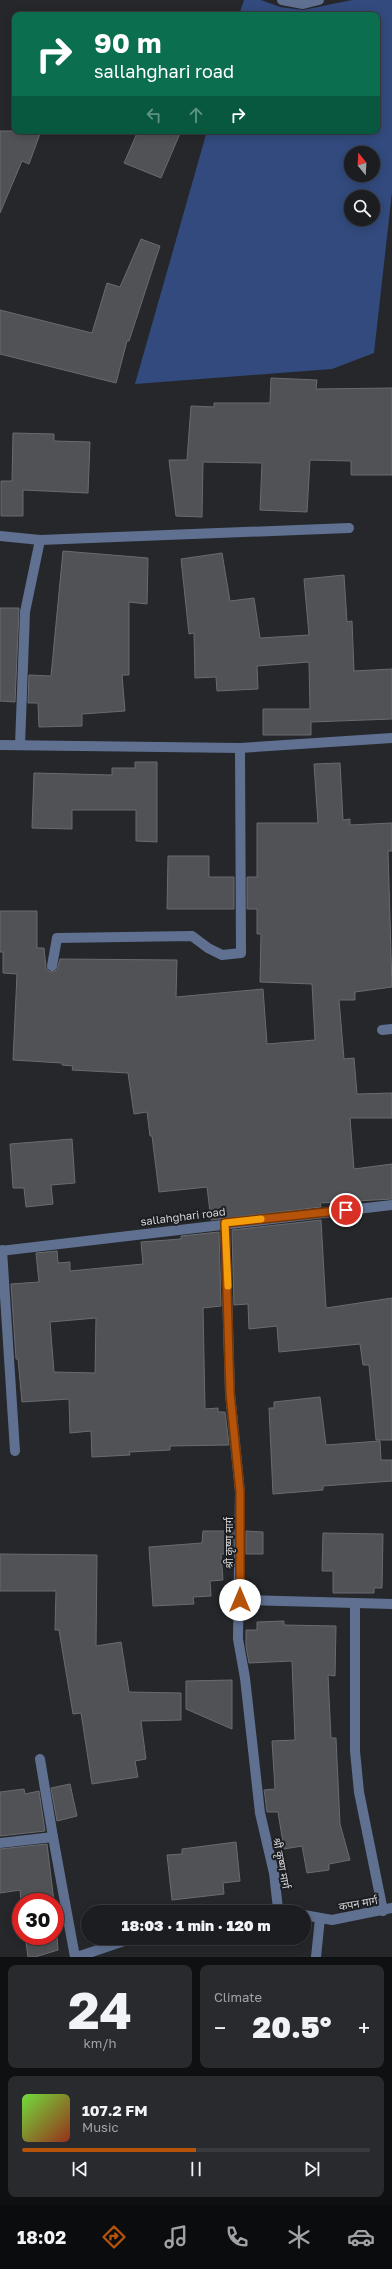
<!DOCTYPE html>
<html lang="en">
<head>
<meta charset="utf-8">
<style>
	body { margin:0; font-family:"Golos Text","Noto Sans Devanagari",sans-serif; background:#292a2d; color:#f1f3f6; height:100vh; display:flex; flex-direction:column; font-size:15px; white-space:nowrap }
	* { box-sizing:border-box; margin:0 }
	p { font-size:13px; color:#a0a2a5 }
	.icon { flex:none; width:22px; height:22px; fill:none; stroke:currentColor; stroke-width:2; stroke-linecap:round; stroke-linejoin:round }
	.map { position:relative; height:1957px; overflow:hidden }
	.details { display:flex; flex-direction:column; gap:8px; padding:8px; background:#0f1012; flex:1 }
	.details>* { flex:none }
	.guide { position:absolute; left:12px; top:12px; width:368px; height:122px; border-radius:8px; box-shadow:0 2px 10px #0003,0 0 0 1px #3a3b3e; background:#0b6e4f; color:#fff; overflow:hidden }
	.needle { width:26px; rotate:342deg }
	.buttons { position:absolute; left:344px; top:146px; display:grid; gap:8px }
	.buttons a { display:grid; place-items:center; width:36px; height:36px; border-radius:50%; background:#1c1d20; box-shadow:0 2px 10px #0003,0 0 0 1px #3a3b3e; font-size:20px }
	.speed { position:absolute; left:12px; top:1893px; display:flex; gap:8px; font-size:20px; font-weight:700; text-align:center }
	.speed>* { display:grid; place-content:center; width:52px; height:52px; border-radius:50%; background:#1c1d20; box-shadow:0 2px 10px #0003,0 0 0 1px #3a3b3e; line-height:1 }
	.speed .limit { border:6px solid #d22; background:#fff; color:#111 }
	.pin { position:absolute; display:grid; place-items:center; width:34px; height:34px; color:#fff; margin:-17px; border:2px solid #fff; border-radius:50%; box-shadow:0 1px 4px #0007 }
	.me { position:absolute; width:44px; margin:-22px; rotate:0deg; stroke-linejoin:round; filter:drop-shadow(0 0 3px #0008) }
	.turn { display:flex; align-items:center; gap:14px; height:84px; padding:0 16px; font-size:18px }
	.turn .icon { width:52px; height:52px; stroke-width:2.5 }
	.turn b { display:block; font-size:28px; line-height:34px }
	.lanes { display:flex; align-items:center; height:38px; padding:0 16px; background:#0003; justify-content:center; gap:20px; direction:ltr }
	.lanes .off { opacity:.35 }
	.big { font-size:30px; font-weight:800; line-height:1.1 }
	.details .tile { flex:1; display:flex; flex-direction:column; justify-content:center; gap:6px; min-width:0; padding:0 14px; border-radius:8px; background:#292a2d }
	.details .dial { align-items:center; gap:0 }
	.dial b { font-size:52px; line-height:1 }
	.song { display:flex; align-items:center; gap:12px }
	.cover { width:48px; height:48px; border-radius:6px; background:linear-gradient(135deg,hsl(100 70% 55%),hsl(10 70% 35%)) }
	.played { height:4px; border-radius:2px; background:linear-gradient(90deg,#b45309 50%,#3a3b3e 50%) }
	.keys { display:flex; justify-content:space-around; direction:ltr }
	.heat { display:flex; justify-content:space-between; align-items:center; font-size:22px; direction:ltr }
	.details .tiles { flex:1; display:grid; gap:8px; grid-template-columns:1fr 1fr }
	.tile:last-child { grid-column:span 2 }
	.trip { position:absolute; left:81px; top:1905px; width:230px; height:40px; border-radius:20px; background:#1c1d20; box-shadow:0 2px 10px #0003,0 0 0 1px #3a3b3e; font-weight:800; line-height:40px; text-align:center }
	.tabs { display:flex; height:64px; justify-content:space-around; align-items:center; background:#0b0c0d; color:#a0a2a5 }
	.tabs .icon { width:28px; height:28px }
	.tabs .on { color:#b45309 }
	.tabs b { font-size:18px; color:#f1f3f6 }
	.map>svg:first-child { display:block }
	.green { fill:#324a7d; fill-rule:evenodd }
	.building { fill:#505256; stroke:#696b70; fill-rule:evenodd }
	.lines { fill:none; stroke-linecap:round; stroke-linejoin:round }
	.minor { stroke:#5f7091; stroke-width:10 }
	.route-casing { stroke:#753606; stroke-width:10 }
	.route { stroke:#b45309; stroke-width:7 }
	.slow { stroke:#f59e0b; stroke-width:7 }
	.labels { text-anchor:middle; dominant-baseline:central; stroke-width:4; stroke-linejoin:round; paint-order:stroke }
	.street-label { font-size:11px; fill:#d3d4d7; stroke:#1c1e21 }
</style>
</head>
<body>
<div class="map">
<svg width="392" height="1957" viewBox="0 0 392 1957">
	<rect width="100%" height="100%" fill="#25272b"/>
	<path class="green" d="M244,0h17l19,7 23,3 49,-10h40v192l-18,161 -42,16 -197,15 72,-253h170v-116h-138zM351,153h22v22h-22zM351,197h22v22h-22z"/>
	<g class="building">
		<path d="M0,131h41l-12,33 -7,-3 -22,52z"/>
		<path d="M138,131h43l-20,47 -37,-15z"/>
		<path d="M141,239l19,7 -31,95h-2l-11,42 -116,-29v-44l92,23 15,-50 13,4z"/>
		<path d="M271,378l46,2 -1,9 76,-1v87h-41v-14l-41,-1 -3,52 -47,-2 2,-47 -59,-1 -1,55 -26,-1 -7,-56h18l4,-54 23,1v-4h56z"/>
		<path d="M13,433l41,1v7l36,1 -2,51 -65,-3v26h-22v-35h11z"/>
		<path d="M63,551l85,7 -1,46 -18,-2v73h-7l3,36 -43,3v12l-43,1 -1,-24h-10l1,-28 22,1z"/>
		<path d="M222,553l8,48 24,-3 6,40 49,-3 -5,-56 40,-4 3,47 5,-1 2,50 38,-2v50l-81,3v13h-48v-26h47l-1,-47 -52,4 1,23 -41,2 -1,-14 -21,1 -1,-45 -5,1 -8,-75z"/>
		<path d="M0,608h19l-4,94 -15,-1z"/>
		<path d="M135,762h22v80l-21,-1v-31h-64v19l-40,-1 2,-55 78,2v-7h23z"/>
		<path d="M340,763l3,57 7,-1v6l42,-2v28h-4l4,136 -37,5v8h-16l5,59 10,-1 3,36 35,-1v25h-42l4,51 38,-5v35l-72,4 1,4 -110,13 -4,-33 -48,5 -7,-56h-2l-3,-24 -13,2 -6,-41 -56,-3 1,-4 -11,-1v-2l-49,-3 4,-86 -14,-1v-21h-3v-41h37v37h7l2,20 4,4 7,-2 3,-11 117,1 -1,37 87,-8 4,55 48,-4 -3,-56 -52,-2 1,-48h-4v-25h-10v-32h10v-54h61l-4,-59z"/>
		<path d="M168,856h41v21h25v32h-67z"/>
		<path d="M72,1139l3,44 -24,2 2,19 -27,3 -2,-19h-11l-3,-44z"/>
		<path d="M321,1220l5,88 66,-10v142h-16l-7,-75h-6l-3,-21 -81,8 -2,-26 -28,3 -1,-25 -14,1 -2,-75z"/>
		<path d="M219,1232l2,74 -18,2 2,101 13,-1v4h7l4,33 -59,1v4l-41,2 1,3 -38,2 -1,-26 -21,2 -1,-34 -47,3 -4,-43h-2l-5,-75 28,-2 -3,-29 21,-2 1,12 12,-1v9l73,-7 -2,-22 40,-3v-3zM96,1318l-1,55 -41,-1 -4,-50z"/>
		<path d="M320,1397l6,48 54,-4 1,19h11v21l-69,5v4l-50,4 -4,-86h5v-6z"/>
		<path d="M203,1531h30v23h-12l2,26 -13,1 1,15 -18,1 1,7 -41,2 -4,-59 53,-4z"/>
		<path d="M246,1531l17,1v22h-17z"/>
		<path d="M323,1533l60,1 -1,54h-8v5h-41v-22h-11z"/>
		<path d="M0,1554l97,1 -1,91 25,-4 8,50 52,1v27l-40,1 5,38 -11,2 3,16 -46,7 -11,-71 -8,1 -14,-84h-4l1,-39h-56z"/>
		<path d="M284,1621v4l52,1 -1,50 -7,-1 3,63h5l4,86 10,36 -21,4v6l-22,3 -5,-27 -18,3 -6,-37h-11l-2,-16 -1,-6 11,-1 -3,-48 23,-1 -3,-79 -43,2 -3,-17v-16h11v-8z"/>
		<path d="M232,1680v49l-46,-20v-28z"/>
		<path d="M70,1784l7,32 -20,5 -6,-33z"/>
		<path d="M24,1789l1,5 14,-3 6,40 -45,5v-44z"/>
		<path d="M236,1842l4,39 -17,2 1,11 -52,6 -5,-45 15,-1v-5z"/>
		<path d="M47,1844l7,58h-33l-1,-12 -20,3v-44z"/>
		<path d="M55,1907l3,43 -23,7h-7l-3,-21h30z"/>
	</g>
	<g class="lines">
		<g class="minor">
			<path d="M282,0l21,4 16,-4"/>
			<path d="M0,536l40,4 309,-12"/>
			<path d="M0,745l240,3 152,-10"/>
			<path d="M20,745l5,-133 15,-72"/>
			<path d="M52,966l5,-28 135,-2 16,12 14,7 19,-2 -1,-205"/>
			<path d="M382,1030l10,-1"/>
			<path d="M225,1223l5,170 10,99 -2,147 7,39 15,135 14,60 4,36"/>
			<path d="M2,1250l13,201"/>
			<path d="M0,1251l392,-46"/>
			<path d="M240,1600l152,4"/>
			<path d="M355,1603v148l4,41 24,119"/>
			<path d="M40,1759l13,78"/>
			<path d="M0,1843l53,-6 22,120"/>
			<path d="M259,1912l19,-3 13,3"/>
			<path d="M304,1915l28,5 60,-12"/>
			<path d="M77,1957l56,-19"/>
			<path d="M316,1957l4,-39"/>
		</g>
	</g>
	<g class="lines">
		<g class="route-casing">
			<path id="route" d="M240,1600v-108l-10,-99 -5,-170 121,-13"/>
		</g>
		<use href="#route" class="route"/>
		<path class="slow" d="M228,1286l-3,-63 36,-4"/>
	</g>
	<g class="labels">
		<g class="street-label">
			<text transform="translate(183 1216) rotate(-7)">sallahghari road</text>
			<text transform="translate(228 1543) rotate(-90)">श्री कृष्ण मार्ग</text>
			<text transform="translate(282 1863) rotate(79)">श्री कृष्ण मार्ग</text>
			<text transform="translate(358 1903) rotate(-10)">कपन मार्ग</text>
		</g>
	</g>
</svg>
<div class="buttons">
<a><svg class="needle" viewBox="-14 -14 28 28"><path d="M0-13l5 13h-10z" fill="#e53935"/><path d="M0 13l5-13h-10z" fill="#a0a2a5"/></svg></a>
<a><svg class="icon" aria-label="search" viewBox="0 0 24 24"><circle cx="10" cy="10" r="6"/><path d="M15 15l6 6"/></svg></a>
</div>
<div class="speed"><div class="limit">30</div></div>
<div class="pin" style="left:346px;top:1210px;background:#d93025"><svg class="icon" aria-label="arrive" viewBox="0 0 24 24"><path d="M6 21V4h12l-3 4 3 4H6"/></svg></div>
<svg class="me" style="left:240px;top:1600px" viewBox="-20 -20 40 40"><circle r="19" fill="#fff"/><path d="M0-13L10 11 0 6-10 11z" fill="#b45309"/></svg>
<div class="trip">18:03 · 1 min · 120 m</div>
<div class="guide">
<div class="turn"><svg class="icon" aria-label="right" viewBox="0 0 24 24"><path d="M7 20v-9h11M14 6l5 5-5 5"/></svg><div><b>90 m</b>sallahghari road</div></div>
<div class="lanes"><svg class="icon off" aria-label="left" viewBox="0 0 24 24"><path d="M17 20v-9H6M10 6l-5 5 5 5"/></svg><svg class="icon off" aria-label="ahead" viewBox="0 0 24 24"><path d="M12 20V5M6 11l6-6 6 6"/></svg><svg class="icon" aria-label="right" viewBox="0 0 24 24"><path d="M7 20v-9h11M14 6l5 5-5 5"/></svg></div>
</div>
</div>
<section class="details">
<div class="tiles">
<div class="tile dial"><b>24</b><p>km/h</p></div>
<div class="tile"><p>Climate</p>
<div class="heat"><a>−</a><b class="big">20.5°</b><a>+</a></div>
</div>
<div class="tile">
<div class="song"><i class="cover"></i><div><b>107.2 FM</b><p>Music</p></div></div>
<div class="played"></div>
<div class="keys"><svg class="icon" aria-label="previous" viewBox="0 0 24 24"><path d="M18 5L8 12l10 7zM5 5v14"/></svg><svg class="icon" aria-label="pause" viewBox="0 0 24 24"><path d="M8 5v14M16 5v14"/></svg><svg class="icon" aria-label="next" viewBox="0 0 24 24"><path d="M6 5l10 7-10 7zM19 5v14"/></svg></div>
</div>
</div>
</section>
<nav class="tabs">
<b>18:02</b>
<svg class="icon on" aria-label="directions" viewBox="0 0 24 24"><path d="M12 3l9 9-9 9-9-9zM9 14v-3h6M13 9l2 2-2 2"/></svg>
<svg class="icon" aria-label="music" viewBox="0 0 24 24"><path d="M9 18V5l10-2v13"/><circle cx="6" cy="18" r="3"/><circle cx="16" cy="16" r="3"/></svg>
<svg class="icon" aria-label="phone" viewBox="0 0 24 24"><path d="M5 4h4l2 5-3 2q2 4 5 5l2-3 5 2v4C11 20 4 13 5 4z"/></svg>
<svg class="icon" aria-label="climate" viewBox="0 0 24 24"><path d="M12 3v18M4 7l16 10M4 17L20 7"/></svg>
<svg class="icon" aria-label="car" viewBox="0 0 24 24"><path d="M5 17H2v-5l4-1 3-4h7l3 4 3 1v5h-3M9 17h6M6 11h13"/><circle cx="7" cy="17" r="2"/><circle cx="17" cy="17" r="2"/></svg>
</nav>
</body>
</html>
